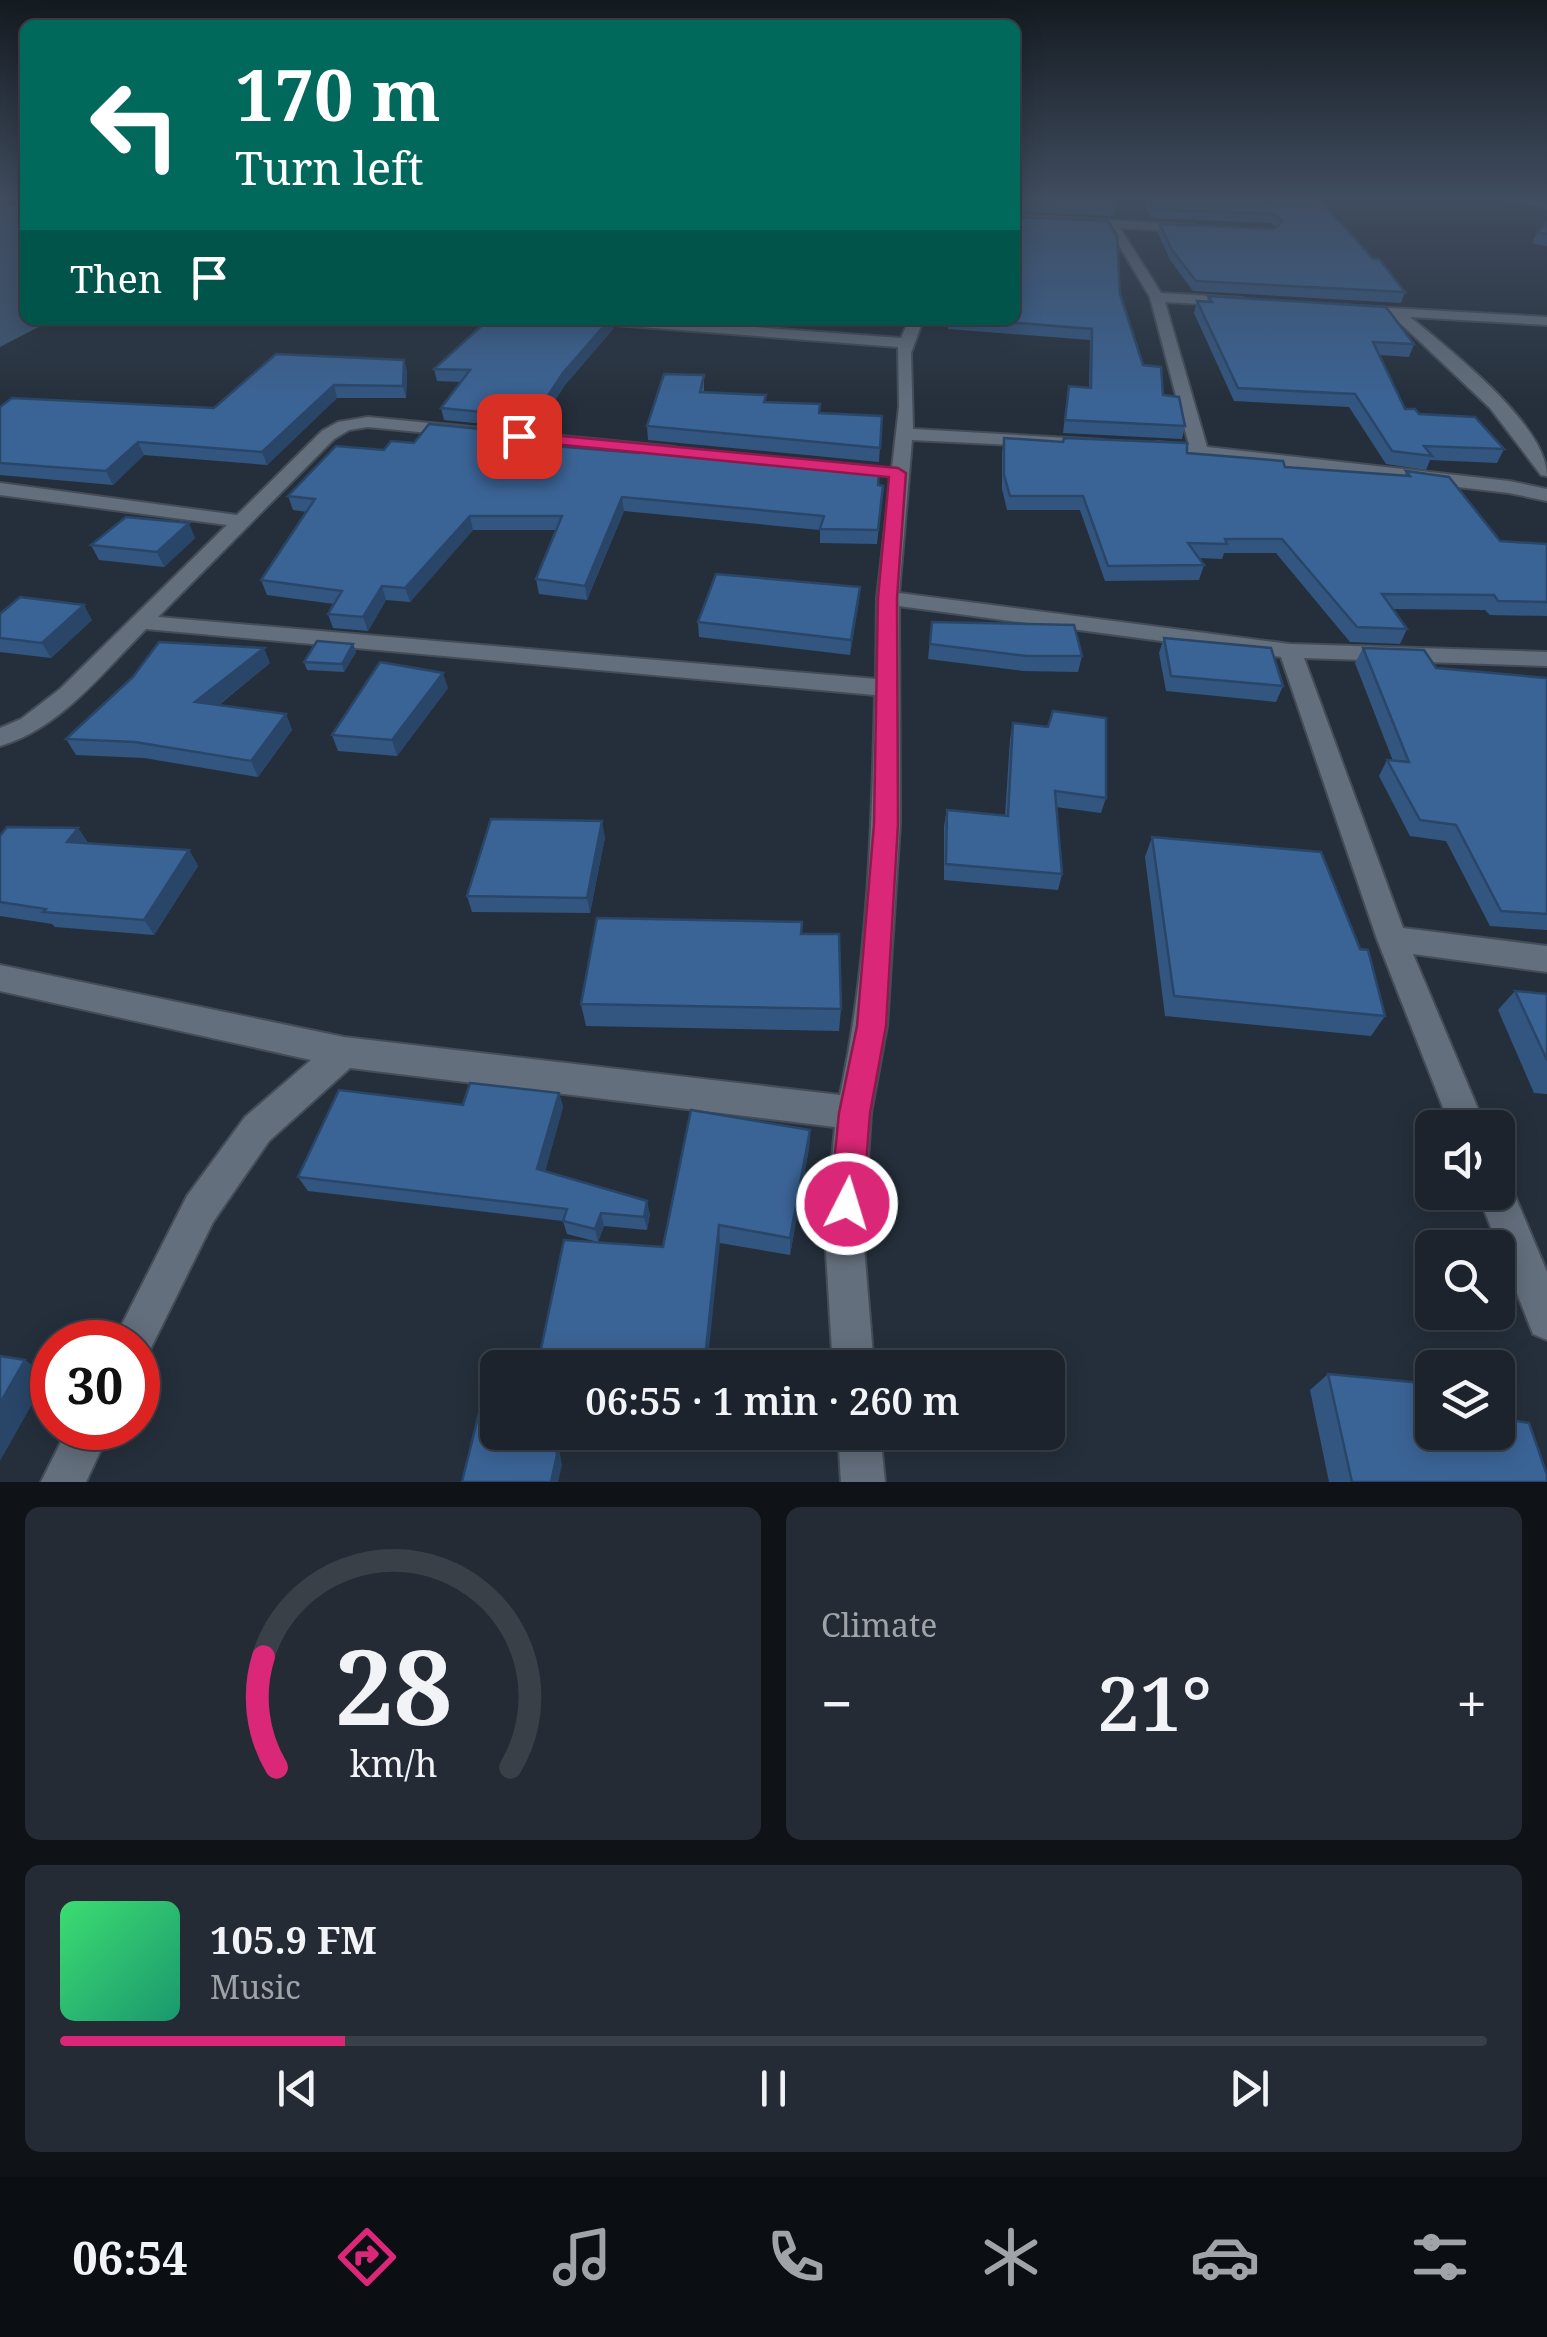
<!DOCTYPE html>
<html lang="en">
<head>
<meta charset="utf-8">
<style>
	body { margin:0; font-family:"Noto Serif",serif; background:#252b34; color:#f1f3f6; height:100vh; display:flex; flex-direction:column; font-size:38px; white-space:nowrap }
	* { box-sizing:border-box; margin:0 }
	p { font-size:32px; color:#a0a4a9 }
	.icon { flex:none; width:55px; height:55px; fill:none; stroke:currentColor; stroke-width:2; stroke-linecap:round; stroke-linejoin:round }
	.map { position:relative; height:1482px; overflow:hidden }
	.details { display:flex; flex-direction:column; gap:25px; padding:25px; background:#0f1318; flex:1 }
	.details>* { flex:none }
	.top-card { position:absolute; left:20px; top:20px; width:1000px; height:305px; border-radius:15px; box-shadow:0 5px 25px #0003,0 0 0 2px #3a4048; background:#00695c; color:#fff; overflow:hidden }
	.controls { position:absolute; left:1415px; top:1110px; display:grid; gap:20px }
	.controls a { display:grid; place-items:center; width:100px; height:100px; border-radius:15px; background:#1c232c; box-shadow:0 5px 25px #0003,0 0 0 2px #3a4048; font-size:50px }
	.speed { position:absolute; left:30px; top:1320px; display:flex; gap:20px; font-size:50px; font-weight:700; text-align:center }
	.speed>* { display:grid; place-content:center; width:130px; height:130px; border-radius:50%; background:#1c232c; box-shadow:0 5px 25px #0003,0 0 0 2px #3a4048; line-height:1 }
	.speed .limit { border:15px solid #d22; background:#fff; color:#111 }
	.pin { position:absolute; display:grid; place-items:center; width:85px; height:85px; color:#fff; margin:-42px; border-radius:20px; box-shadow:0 5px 15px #0006 }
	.me { position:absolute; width:110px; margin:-55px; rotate:5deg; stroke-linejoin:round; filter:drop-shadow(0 0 8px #0008) }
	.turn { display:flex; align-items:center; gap:35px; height:210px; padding:0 50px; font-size:45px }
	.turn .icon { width:130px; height:130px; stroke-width:2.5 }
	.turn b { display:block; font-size:70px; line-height:85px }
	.then { display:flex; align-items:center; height:95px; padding:0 50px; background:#0003; gap:20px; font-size:38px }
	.big { font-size:75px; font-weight:600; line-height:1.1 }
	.details .tile { flex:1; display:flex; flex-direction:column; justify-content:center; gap:15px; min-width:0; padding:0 35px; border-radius:15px; background:#252b34 }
	.details .dial { align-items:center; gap:0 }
	.dial svg { height:260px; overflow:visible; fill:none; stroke:#3a4048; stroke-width:7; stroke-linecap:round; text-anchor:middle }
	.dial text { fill:#f1f3f6; stroke:none }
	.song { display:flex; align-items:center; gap:30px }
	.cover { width:120px; height:120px; border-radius:15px; background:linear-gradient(135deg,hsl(140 70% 55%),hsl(160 70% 35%)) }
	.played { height:10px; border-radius:5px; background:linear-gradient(90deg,#db2777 20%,#3a4048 20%) }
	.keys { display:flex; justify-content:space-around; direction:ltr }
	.heat { display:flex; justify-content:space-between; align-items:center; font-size:55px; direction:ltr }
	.details .tiles { flex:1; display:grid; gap:25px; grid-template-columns:1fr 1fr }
	.tile:last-child { grid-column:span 2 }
	.trip { position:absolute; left:480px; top:1350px; width:585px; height:100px; border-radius:15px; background:#1c232c; box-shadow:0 5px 25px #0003,0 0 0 2px #3a4048; font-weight:600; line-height:100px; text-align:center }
	.tabs { display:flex; height:160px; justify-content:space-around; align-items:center; background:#0b0e12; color:#a0a4a9 }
	.tabs .icon { width:70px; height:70px }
	.tabs .selected { color:#db2777 }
	.tabs b { font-size:45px; color:#f1f3f6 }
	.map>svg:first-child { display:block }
	.green { fill:#3e5674 }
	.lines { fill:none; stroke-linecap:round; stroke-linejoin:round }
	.street-casing { stroke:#444d57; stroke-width:4 }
	.street { fill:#646f7d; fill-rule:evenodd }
	.wall { fill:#335681 }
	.shaded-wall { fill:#294669 }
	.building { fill:#3b6496; stroke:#294669; stroke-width:2.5 }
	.route { fill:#db2777; stroke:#8e194d; stroke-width:2.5 }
</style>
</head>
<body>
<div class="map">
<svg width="1547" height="1482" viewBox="0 0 1547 1482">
	<rect width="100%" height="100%" fill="#252f3b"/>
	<path class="green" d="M0,204l25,1v115h27l-52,27z"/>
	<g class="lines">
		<g class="street-casing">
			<g id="street">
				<path d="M0,197h7l-7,4z"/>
				<path d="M1509,197l38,5v6l-37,-9z"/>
				<path d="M1015,215l179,10 -4,7 -70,-4 41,65 81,5 7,4 -7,4 -77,-4 42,145 302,34 38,8v12l-38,-8 -358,-42 -3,-4 9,-5 32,3 -39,-148 -42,-70 -93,-4z"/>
				<path d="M1356,306l191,11v8l-137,-8c39,32 137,108 137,159l-6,-1 -51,-67 -78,-74 -20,-18 -41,-3v-6z"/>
				<path d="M595,320h64l242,18 8,-18h14l-12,33 2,76 190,11v8l-6,1 -185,-9 -13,153 391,51 257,8v14l-243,-8 99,270 144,18v26l-134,-18 73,174h-35l-74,-189 -96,-282 -382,-51 1,217 -13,203 -16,87 -8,122 11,133h-41l-8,-133 10,-108 -485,-59 -81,73 -56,81 -66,134 -9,4v-18h-25l74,-146 58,-79 66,-57 -311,-69v-26l344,72 496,58c28,-131 32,-266 35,-400l-729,-66c-43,43 -86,100 -146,117v-18l21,-9 39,-30 167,-164 -227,-30v-12l237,32 85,-84 16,-9 30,-5 307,30 9,5 -9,5 -307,-30 -19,3 -15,9 -176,178 718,62 1,-81 22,-191 -1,-60 -296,-23z"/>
				<path d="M1498,1175l10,4 39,93v68l-14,-6 -56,-142h21z"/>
				<path d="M68,1428h43l-25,54h-45z"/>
				<path d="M838,1432h42l5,50h-44z"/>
			</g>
		</g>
		<use href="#street" class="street"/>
	</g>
	<g class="wall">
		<path d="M1015,197l101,9 -2,10 -99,-4z"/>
		<path d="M1146,197h171l88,95 -4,11 -208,-12 -23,-31 -12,-27 2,-9 114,5 2,-2 -5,-4 -120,-5 -6,-14z"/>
		<path d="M1547,223v23l-15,-3 6,-11z"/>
		<path d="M1120,294l23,71 42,61 -3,13 -119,-6 6,-47 20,2 1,-48 -142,-11 1,-9h66z"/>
		<path d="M1208,296l206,48 -5,13 -29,-2 25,54 99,40 -7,14 -67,-3 -4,10 -40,-6 -37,-57 -115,-6 -40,-88 3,-12h10z"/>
		<path d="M774,320h62l-1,4z"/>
		<path d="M613,329l-48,56 -29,44 -92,-9 -3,-12 21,-26 -25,-1 -3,-12z"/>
		<path d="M404,360l3,12 -1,26h-69l-70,67 -123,-10 -31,30 -113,-10v-68l214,1z"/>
		<path d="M704,375v18l62,2v7l54,11 62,3 -3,46 -231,-22 -1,-14z"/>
		<path d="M1004,438l183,15 98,14 119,9 2,-5 94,70 47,3v72l-57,-1 -5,-5 -92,-1 14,20 -7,15 -50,-2 -74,-89h-52l-2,6 -23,-1 5,7 -5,15 -94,1 -25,-71h-73l-5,-21v-37z"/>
		<path d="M525,444l358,42 -6,58 -57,-1v-13l-196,-19 -37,89 -48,-6 -3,-15 20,-49h-83l-63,72 -24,-2 -18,31 -35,-3 -5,-14 6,-10 -67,-9 -6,-15 46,-68 -14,-2 -5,-14 96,-46z"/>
		<path d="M195,538l-31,29 -65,-7 -8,-15z"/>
		<path d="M860,587l-10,68 -151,-18 -1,-15z"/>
		<path d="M0,614l92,6 -41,38 -51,-6z"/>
		<path d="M932,622l150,34 -4,16 -55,-1 -95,-12z"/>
		<path d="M1164,638l119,48 -7,16 -110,-11 -7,-38z"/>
		<path d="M353,644l3,8 -12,20 -37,-2 -3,-8z"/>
		<path d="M1363,648l73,20 111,10v252l-57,-4 -44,-85 -36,-5 -31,-60 8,-16 6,1 -38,-98z"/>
		<path d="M270,663l-51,42 67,9 6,16 -34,47 -114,-19 -68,-3 -10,-16z"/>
		<path d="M448,688l-51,68 -59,-5 -6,-16z"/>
		<path d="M1013,723l93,75 -5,15 -45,-6 6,67 -4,16 -114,-10v-54l3,-16 58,6 5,-77z"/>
		<path d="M78,828l10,15 101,7 9,16 -44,69 -99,-8 -3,-3 -52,-8v-80z"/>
		<path d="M605,837l-15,76 -118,-1 -5,-16z"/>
		<path d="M1152,837l233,179 -14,20 -206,-20 -20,-159z"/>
		<path d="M801,934l40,75 -2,22 -253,-5 -5,-22z"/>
		<path d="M1515,991l32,3v100l-13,-1 -36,-83z"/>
		<path d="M559,1093l4,14 -18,64 105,43 -3,16 -43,-4 -6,16 -31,-8 -4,-13 -255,-30 -10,-14 165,-72z"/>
		<path d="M810,1130l-1,18 -19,107 -70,-12 -57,4z"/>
		<path d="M1328,1374l104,58 115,50h-218l-19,-92z"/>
	</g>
	<g class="shaded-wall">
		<path d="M609,320h3l1,9 -48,56 -29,44 -2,-12 29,-44z"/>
		<path d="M404,360l3,12 -1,26 -3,-12z"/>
		<path d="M334,385l3,13 -70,67 -5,-13z"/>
		<path d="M523,433l2,13 -9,-3z"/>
		<path d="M138,442l6,13 -31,30 -7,-14z"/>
		<path d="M622,497l2,14 -37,89 -2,-14z"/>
		<path d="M470,516l3,14 -63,72 -5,-14z"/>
		<path d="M189,523l6,15 -31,29 -7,-15z"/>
		<path d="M382,586l4,14 -18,31 -5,-14z"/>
		<path d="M860,587l-1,15 -9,53 1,-15z"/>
		<path d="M84,605l8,15 -41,38 -9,-15z"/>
		<path d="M353,644l3,8 -12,20 -2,-8z"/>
		<path d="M264,648l6,15 -67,54 -8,-15z"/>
		<path d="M443,673l5,15 -51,68 -5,-16z"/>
		<path d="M286,714l6,16 -34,47 -7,-16z"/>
		<path d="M602,821l3,16 -15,76 -3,-15z"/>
		<path d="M78,828l10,16 -21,-2z"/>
		<path d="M189,850l9,16 -44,69 -10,-15z"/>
		<path d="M559,1093l4,14 -21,76 -5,-14z"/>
		<path d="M810,1130l-1,18 -19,107v-17z"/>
		<path d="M647,1201l3,13 -3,16 -3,-13z"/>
		<path d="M601,1213l3,13 -6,16 -3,-13z"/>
		<path d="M719,1225l1,18 -13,125h-3z"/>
		<path d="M25,1360l23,16 -48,85v-58z"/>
		<path d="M553,1432h3l6,33 -4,17h-7z"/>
	</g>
	<g class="building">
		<path d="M1015,197h100l1,9 -99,-4 -2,4z"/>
		<path d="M1148,197h169l56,62h6l26,33 -209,-11 -24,-31 -12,-26 114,5 9,-8 -9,-7 -121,-5z"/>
		<path d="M1015,216l1,1 92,4 9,15 3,58 23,71 18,2 2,28 16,2 6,29 -120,-6 4,-34 22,2 1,-59 -111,-9h34z"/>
		<path d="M1547,223v11l-9,-2z"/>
		<path d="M1208,296l178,11 28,37 -41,-2 32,67h10l4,5 56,3 29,32 -80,-3 8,10 -40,-5 -37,-57 -117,-6 -41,-87 15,1z"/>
		<path d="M488,320h121l-46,53 -29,44 -93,-9 29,-38 -36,-1z"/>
		<path d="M276,354l128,6 -1,26 -69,-1 -72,67 -124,-10 -32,29 -106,-8v-56l12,-9 202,10z"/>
		<path d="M664,374l40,1 -4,17 66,3 -2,7 56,2 -1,9 63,3 -2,32 -233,-22z"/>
		<path d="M429,424l94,9 -7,10 123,10 3,-9 237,23 -1,18 5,1 -5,44 -58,-1 4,-13 -202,-19 -37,89 -49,-7 26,-63h-92l-65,72 -23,-2 -19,31 -35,-3 14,-23 -81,-11 54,-81 -27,-3 48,-50 48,4 7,-9 23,2z"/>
		<path d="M1004,438l59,4 1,-4 123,5v10l96,8 2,6 125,9 -4,-5 43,6 51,64 47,3v58l-49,-1 -4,-6 -112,-1 25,35 -50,-2 -75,-88h-57l2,5 -39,-1 16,22 -96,1 -25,-70h-73l-6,-21z"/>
		<path d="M126,517l63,6 -32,29 -66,-7z"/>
		<path d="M716,574l144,13 -9,53 -153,-18z"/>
		<path d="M20,597l64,8 -42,38 -42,-5v-24z"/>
		<path d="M932,622l142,3 8,31h-55l-97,-12z"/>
		<path d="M1164,638l107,10 12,38 -112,-10z"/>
		<path d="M317,641l36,3 -11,20 -38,-2z"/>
		<path d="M159,642l105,6 -69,54 91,12 -35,47 -116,-19 -69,-3 67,-62z"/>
		<path d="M1363,648l61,2 12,18 111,10v236l-46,-3 -45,-86 -36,-5 -33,-60 22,2z"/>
		<path d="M380,662l63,11 -51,67 -60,-5z"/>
		<path d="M1053,711l53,7v80l-51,-7 7,83 -116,-10 1,-54 61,6 5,-93 35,4z"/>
		<path d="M491,819l111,2 -15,77 -120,-2z"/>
		<path d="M7,827l71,1 -11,14 122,8 -45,70 -101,-8 3,-3 -46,-7v-66z"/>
		<path d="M1152,837l169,15 39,97 8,1 17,66 -211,-20z"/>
		<path d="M597,918l205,4 -1,12h38l2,75 -260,-5z"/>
		<path d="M1515,991l32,3v66z"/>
		<path d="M470,1083l89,10 -22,76 110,32 -3,16 -43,-4 -6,16 -32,-8 4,-12 -269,-32 41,-87 124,15z"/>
		<path d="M691,1110l119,20 -20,108 -71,-13 -15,143h-167l27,-128 99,7z"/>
		<path d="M0,1356l25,4 -25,43z"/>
		<path d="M1328,1374l104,10v48h66v-14l31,5 18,52v7h-195z"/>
		<path d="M479,1413l19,2v17h55l4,23 -6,27h-89z"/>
	</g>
	<linearGradient id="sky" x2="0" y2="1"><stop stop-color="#141a20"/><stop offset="0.49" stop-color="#404d60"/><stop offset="1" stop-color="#404d60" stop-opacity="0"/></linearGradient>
	<rect width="1547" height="405" fill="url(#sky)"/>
	<path class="route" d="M519,432l379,36 8,5 -9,125 1,226 -12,202 -16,87 -7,91 -4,12 -12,5 -12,-5 -5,-12 9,-91 18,-87 17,-202 4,-226 11,-121 -376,-37 -2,-4z"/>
</svg>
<div class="controls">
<a><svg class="icon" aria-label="sound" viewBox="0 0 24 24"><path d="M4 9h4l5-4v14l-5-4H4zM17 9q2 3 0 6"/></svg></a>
<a><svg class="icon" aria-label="search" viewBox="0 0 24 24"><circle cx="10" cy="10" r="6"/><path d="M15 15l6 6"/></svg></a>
<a><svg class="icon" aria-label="layers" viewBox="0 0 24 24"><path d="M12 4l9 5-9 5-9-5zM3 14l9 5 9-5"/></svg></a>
</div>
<div class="speed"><div class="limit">30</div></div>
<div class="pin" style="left:519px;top:436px;background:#d93025"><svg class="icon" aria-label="arrive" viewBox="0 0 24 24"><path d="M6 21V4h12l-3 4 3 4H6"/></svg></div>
<svg class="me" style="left:847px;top:1204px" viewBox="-20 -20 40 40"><circle r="17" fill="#db2777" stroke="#fff" stroke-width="3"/><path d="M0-11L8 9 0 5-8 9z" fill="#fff"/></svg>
<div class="trip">06:55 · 1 min · 260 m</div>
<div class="top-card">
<div class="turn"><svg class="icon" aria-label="left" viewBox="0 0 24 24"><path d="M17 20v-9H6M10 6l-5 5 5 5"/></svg><div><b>170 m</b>Turn left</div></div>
<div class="then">Then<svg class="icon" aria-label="arrive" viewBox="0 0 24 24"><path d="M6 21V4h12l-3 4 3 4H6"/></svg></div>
</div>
</div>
<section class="details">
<div class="tiles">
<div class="tile dial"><svg viewBox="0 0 100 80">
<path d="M14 69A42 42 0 1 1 86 69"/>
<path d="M14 69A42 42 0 0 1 10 35" stroke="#db2777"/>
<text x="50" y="56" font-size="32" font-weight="700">28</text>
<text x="50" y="72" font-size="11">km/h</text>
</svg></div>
<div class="tile"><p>Climate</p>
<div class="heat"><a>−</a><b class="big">21°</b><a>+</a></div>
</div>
<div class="tile">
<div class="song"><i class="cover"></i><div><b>105.9 FM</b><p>Music</p></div></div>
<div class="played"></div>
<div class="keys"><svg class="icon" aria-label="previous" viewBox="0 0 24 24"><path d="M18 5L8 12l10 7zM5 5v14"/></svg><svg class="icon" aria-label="pause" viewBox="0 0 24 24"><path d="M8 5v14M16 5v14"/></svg><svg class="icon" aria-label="next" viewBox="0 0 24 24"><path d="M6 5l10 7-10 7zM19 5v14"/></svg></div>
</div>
</div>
</section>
<nav class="tabs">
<b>06:54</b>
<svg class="icon selected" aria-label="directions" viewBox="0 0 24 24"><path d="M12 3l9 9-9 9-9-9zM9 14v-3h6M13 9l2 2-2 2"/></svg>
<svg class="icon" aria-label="music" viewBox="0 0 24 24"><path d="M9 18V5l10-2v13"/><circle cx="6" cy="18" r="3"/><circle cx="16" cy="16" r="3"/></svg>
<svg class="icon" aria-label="phone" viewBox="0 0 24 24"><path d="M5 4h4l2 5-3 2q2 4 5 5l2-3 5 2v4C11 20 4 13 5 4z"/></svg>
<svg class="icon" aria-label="climate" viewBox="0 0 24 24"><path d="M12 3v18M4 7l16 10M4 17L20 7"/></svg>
<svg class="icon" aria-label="car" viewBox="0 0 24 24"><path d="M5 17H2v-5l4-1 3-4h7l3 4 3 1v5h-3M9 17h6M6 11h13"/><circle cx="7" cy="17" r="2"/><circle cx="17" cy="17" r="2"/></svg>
<svg class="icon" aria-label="filters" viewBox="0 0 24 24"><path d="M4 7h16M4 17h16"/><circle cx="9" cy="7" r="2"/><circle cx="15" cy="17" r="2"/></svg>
</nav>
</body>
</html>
